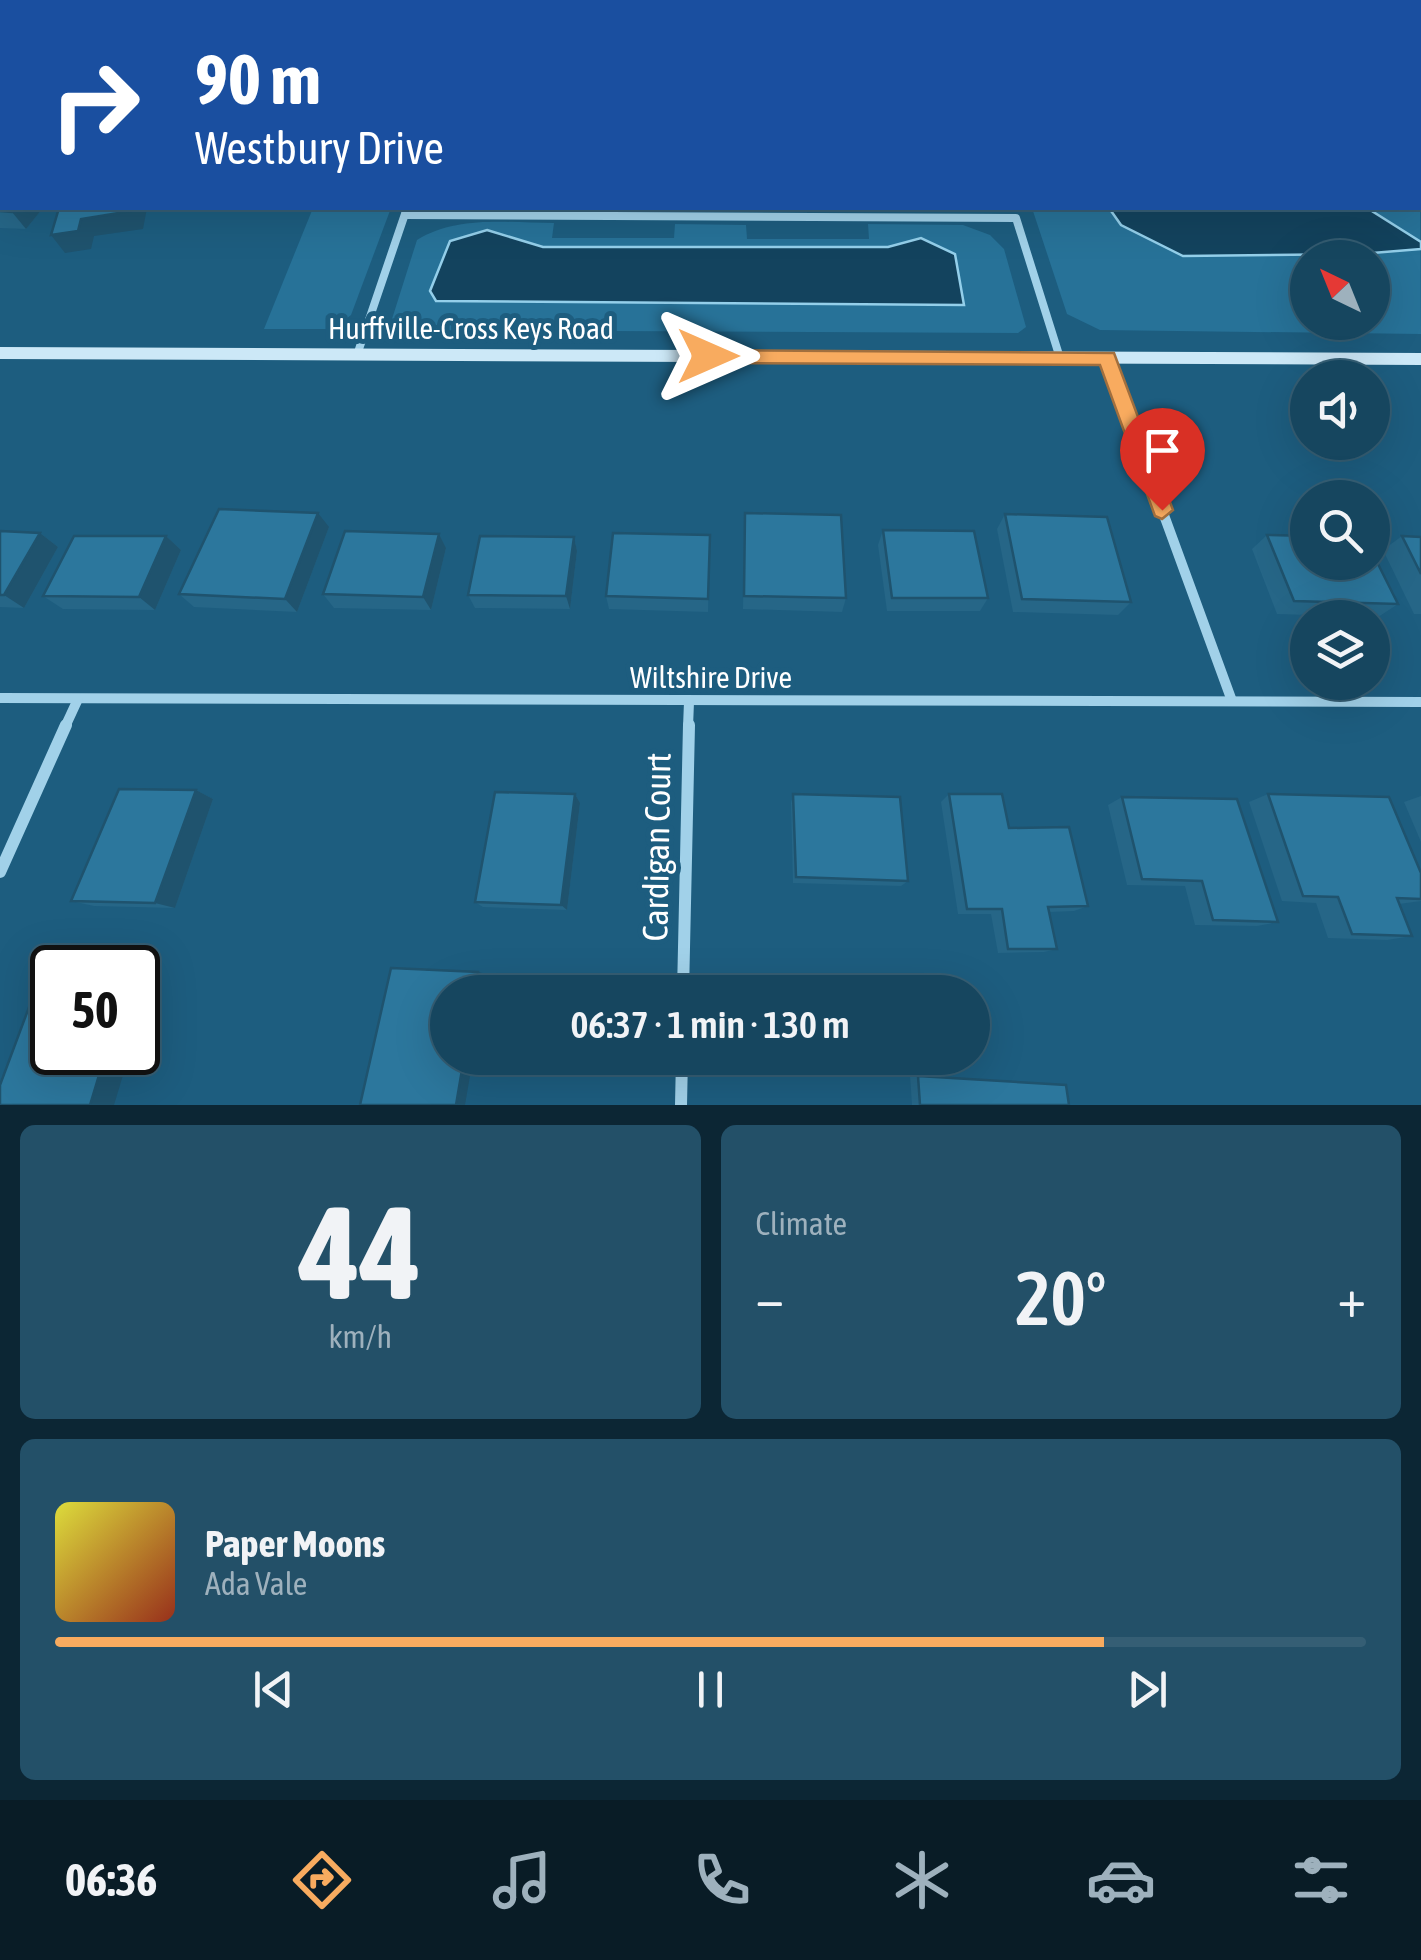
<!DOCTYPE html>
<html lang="en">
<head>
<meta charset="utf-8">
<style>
	body { margin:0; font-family:"Asap Condensed",sans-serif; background:#235068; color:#f1f3f6; height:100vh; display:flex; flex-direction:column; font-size:38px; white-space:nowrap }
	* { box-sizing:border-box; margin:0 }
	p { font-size:32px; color:#9eb1bd }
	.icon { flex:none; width:55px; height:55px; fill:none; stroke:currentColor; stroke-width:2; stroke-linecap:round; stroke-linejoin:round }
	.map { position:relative; height:1105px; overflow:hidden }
	.drawer { display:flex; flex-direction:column; gap:20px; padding:20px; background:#0c2634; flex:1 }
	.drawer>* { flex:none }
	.banner { position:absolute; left:0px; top:0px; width:1422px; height:210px; box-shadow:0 10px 40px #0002,0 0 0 2px #355e74; background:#1a4fa0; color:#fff; overflow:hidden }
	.needle { width:65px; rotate:317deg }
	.tools { position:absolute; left:1290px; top:240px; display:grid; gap:20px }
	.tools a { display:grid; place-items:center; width:100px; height:100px; border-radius:50%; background:#16465f; box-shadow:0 10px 40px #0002,0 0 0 2px #355e74; font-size:50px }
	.speed { position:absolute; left:30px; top:945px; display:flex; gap:20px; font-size:50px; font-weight:700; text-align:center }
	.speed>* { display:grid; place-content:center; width:130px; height:130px; border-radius:50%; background:#16465f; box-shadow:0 10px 40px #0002,0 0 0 2px #355e74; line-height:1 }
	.speed .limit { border:5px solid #111; border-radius:15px; background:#fff; color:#111 }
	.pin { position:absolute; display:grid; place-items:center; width:85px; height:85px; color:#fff; margin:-102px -42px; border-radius:50% 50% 50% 0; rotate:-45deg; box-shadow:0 0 10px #0007 }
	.pin .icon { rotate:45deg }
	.me { position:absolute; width:110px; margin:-55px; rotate:90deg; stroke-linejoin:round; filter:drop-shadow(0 0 8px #0008) }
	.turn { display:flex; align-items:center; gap:35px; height:210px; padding:0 30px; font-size:45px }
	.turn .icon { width:130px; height:130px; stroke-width:2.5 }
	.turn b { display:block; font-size:70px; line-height:85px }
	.big { font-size:75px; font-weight:600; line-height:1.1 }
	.drawer .widget { flex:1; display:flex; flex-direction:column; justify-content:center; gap:15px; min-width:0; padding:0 35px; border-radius:15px; background:#235068 }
	.drawer .dial { align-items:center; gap:0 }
	.dial b { font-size:130px; line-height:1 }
	.song { display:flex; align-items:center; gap:30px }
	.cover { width:120px; height:120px; border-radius:15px; background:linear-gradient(135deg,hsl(60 70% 55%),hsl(10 70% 35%)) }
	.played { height:10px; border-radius:5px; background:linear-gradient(90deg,#f8ab5f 80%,#355e74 80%) }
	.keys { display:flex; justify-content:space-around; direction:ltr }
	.heat { display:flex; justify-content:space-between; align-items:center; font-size:55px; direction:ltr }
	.drawer .tiles { flex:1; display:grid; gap:20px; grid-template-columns:1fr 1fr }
	.widget:last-child { grid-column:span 2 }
	.trip { position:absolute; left:430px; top:975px; width:560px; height:100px; border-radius:50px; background:#16465f; box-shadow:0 10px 40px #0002,0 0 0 2px #355e74; font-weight:600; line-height:100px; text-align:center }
	.menu { display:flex; height:160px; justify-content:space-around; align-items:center; background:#091c26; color:#9eb1bd }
	.menu .icon { width:70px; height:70px }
	.menu .on { color:#f8ab5f }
	.menu b { font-size:45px; color:#f1f3f6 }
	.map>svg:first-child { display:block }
	.green { fill:#277298; fill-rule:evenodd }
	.water { fill:#13435e; stroke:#94cfea; stroke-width:2.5 }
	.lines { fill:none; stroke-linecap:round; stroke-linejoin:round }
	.minor-far3 { stroke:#a1d1e9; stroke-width:6 }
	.minor-far2 { stroke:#a1d1e9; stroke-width:8 }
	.minor-far1 { stroke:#a1d1e9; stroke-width:10 }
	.minor { stroke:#a1d1e9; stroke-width:12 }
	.secondary { fill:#cce8f7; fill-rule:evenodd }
	.wall { fill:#266687 }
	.shaded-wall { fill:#1f536e }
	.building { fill:#2c779d; stroke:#1f536e; stroke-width:2.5 }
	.route { fill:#f8ab5f; stroke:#a16f3e; stroke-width:2.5 }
	.labels { text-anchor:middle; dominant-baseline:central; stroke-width:10; stroke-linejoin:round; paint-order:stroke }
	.street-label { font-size:30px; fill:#fff; stroke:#1d5d7f }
	.near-street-label { font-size:35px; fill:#fff; stroke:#1d5d7f }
</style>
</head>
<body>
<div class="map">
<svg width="1421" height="1105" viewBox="0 0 1421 1105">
	<rect width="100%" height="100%" fill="#1d5d7f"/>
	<g class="green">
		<path d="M1420,178l1,156 -321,-4 -33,-16 -35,-106h388zM1308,258h64v64h-64z"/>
		<path d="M313,208h78l-40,107 -18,14h-69z"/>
		<path d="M554,223l-2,15h122l1,-14 71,1 1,14h122l-1,-15 95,1 27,10 14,14 22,78 -8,6 -618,-3 -8,-11 25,-79c40,-25 91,-17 137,-17z"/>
	</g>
	<g class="water">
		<path d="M1109,208h258l54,34v7l-61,5 -177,2 -62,-31z"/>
		<path d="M487,230l56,17h345l33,-9 34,16 9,51 -528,-4 -6,-10 20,-50z"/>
	</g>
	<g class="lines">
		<g class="minor-far3">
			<path d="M106,2l8,-2"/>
			<path d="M504,2l9,-2"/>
		</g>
		<g class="minor-far2">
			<path d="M405,215l611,3 44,140"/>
			<path d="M357,355l50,-147"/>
			<path d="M1107,358l25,69"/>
		</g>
		<g class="minor-far1">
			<path d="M1131,425l101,276"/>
			<path d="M0,698l1421,4"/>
			<path d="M65,727l13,-28"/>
			<path d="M688,727l1,-25"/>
		</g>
		<g class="minor">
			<path d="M0,872l66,-147"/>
			<path d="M683,992l6,-267"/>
			<path d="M681,1105l1,-47"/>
		</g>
		<path class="secondary" d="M0,347l1421,6v12l-1421,-6z"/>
	</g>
	<g class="wall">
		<path d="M1241,0h41l-1,2h-40z"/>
		<path d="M0,184l2,24h41l-17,21 -26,-1z"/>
		<path d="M1005,514l126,88 -13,13 -105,-3 -16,-83z"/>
		<path d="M329,527l-32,85 -103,-5 -15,-13z"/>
		<path d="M744,527l102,71 -4,14 -99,-3z"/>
		<path d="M883,530l105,68 -8,13h-93l-9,-66z"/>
		<path d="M0,531l40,2 18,14 -34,61 -24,-1z"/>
		<path d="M439,534l7,14 -15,62 -97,-2 -11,-14z"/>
		<path d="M710,535l-2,77 -99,-3 -3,-13z"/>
		<path d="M1267,535l131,69 -20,13 -101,-3 -25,-65z"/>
		<path d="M166,536l15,14 -26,60 -92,-1 -20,-13z"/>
		<path d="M1402,536l19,1v77h-7l-31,-64z"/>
		<path d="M574,537l3,14 -7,58 -95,-1 -7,-13z"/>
		<path d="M196,790l17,9 -38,109 -81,-2 -23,-5z"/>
		<path d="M575,794l5,9 -13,107 -84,-3 -8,-5z"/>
		<path d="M793,794l115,87 -7,5 -108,-3 -2,-80z"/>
		<path d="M949,794l60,34 79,78 -14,5 -25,1 8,37 -13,3 -46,1 -7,-39h-33l-17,-112z"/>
		<path d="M1268,794l153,79v28l-22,3 13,32 -25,4 -59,-2 -12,-35 -34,-2 -33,-99z"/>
		<path d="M1421,796v46l-17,-40z"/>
		<path d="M1122,797l156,125 -21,4 -62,-1 -10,-39 -58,-1 -19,-80z"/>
		<path d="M910,1075l142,9 17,21h-157z"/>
	</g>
	<g class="shaded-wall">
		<path d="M0,94h2v18l-2,1z"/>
		<path d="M15,208h28l-17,21 -14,-17z"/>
		<path d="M132,208h15l-4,21 -49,7 -3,13 -26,4 -14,-18 30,-16z"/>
		<path d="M318,513l11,14 -32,85 -12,-13z"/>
		<path d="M40,533l18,14 -34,61 -20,-13z"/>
		<path d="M439,534l7,14 -15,62 -8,-13z"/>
		<path d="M166,536l15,14 -26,60 -16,-13z"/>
		<path d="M574,537l3,14 -7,58 -4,-13z"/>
		<path d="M196,790l17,9 -38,109 -20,-5z"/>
		<path d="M575,794l5,9 -13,107 -6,-5z"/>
		<path d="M138,972l15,2 -15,53z"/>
		<path d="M478,972l9,2 -3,18h-9z"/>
		<path d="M106,1052h24l-16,53h-24z"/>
		<path d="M464,1058h9l-8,47h-9z"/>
	</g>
	<g class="building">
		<path d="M176,0h43l-5,2h-43z"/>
		<path d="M645,0h80l6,2h-91z"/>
		<path d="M756,0h77l5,2h-87z"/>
		<path d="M2,62v32h-2v-31z"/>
		<path d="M0,184h2v24h13l-3,4 -12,-1z"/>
		<path d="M59,208h73l-1,3 -50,8 -3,12 -27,4z"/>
		<path d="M219,509l99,4 -33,86 -106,-5z"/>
		<path d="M745,513l96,2 5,83 -102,-2z"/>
		<path d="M1005,514l102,3 24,85 -109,-3z"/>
		<path d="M883,530l91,1 14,67h-96z"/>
		<path d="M0,531l40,2 -36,62h-4z"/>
		<path d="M345,531l94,3 -16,63 -100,-3z"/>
		<path d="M613,533l97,2 -2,64 -102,-3z"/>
		<path d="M1267,535l41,1v26h64v-10l26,52 -104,-3z"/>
		<path d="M74,536h92l-27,61 -96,-1z"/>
		<path d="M480,536l94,1 -8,59 -98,-1z"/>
		<path d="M1402,536l19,1v37z"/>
		<path d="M119,789l77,1 -41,113 -84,-2z"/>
		<path d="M495,792l80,2 -14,111 -86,-3z"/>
		<path d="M793,794l107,3 8,84 -112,-4z"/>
		<path d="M949,794h53l7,34 60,-1 19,79 -40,1 9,42h-49l-6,-40h-35z"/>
		<path d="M1268,794l121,3 32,76v26l-24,-1 15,38 -60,-2 -14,-37 -35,-1z"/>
		<path d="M1122,797l115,2 41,123 -65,-2 -11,-39 -60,-2z"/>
		<path d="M391,968l87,4 -3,20h-27v66h16l-8,47h-96z"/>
		<path d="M41,975h11v77h54l-16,53h-90v-20z"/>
		<path d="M918,1076l148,9 3,20h-149z"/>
	</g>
	<path class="route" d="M708,350l406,3 59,157 -11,9 -7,-3 -55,-151 -392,-2 -9,-7z"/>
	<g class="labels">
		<g class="street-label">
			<text x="471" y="328">Hurffville-Cross Keys Road</text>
			<text x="711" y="677">Wiltshire Drive</text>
		</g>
		<g class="near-street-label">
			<text transform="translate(656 847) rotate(-89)">Cardigan Court</text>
		</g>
	</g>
</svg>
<div class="tools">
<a><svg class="needle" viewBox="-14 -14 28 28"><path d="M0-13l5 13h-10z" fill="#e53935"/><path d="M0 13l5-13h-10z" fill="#9eb1bd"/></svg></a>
<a><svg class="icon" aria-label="sound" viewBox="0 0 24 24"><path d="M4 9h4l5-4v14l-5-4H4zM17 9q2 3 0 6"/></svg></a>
<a><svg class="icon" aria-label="search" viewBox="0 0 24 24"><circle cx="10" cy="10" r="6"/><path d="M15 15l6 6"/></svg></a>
<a><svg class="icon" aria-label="layers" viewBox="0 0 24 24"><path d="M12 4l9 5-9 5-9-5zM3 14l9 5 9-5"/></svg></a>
</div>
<div class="speed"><div class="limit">50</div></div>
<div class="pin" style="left:1162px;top:510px;background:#d93025"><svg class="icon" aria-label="arrive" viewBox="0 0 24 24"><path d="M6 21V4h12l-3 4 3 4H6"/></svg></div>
<svg class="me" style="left:708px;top:356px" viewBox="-20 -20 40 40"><path d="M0-17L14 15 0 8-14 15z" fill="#f8ab5f" stroke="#fff" stroke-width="4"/></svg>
<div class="trip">06:37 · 1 min · 130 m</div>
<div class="banner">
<div class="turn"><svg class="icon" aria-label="right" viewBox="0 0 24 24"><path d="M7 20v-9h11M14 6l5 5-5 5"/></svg><div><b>90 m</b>Westbury Drive</div></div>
</div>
</div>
<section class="drawer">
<div class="tiles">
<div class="widget dial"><b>44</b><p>km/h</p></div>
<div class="widget"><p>Climate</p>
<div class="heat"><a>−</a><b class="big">20°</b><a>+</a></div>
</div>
<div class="widget">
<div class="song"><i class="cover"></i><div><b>Paper Moons</b><p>Ada Vale</p></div></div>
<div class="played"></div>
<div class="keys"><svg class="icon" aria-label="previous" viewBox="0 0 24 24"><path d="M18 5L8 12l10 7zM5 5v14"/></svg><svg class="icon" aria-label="pause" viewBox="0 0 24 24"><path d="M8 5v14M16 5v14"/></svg><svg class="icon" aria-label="next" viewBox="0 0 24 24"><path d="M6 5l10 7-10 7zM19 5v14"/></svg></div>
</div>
</div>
</section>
<nav class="menu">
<b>06:36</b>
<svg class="icon on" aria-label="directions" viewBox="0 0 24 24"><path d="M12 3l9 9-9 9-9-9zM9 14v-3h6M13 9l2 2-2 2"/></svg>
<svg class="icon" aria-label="music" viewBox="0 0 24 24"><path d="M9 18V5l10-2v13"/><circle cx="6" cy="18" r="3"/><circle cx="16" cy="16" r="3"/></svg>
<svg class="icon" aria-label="phone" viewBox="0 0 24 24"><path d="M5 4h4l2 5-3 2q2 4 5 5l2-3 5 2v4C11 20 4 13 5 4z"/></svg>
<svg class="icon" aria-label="climate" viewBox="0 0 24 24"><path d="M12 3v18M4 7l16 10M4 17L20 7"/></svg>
<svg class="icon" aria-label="car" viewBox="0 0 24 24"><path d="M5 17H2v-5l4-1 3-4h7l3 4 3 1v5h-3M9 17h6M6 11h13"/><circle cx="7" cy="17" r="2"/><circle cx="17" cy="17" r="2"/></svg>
<svg class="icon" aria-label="filters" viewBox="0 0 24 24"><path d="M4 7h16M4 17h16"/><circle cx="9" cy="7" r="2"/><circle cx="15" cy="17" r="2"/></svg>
</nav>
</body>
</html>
